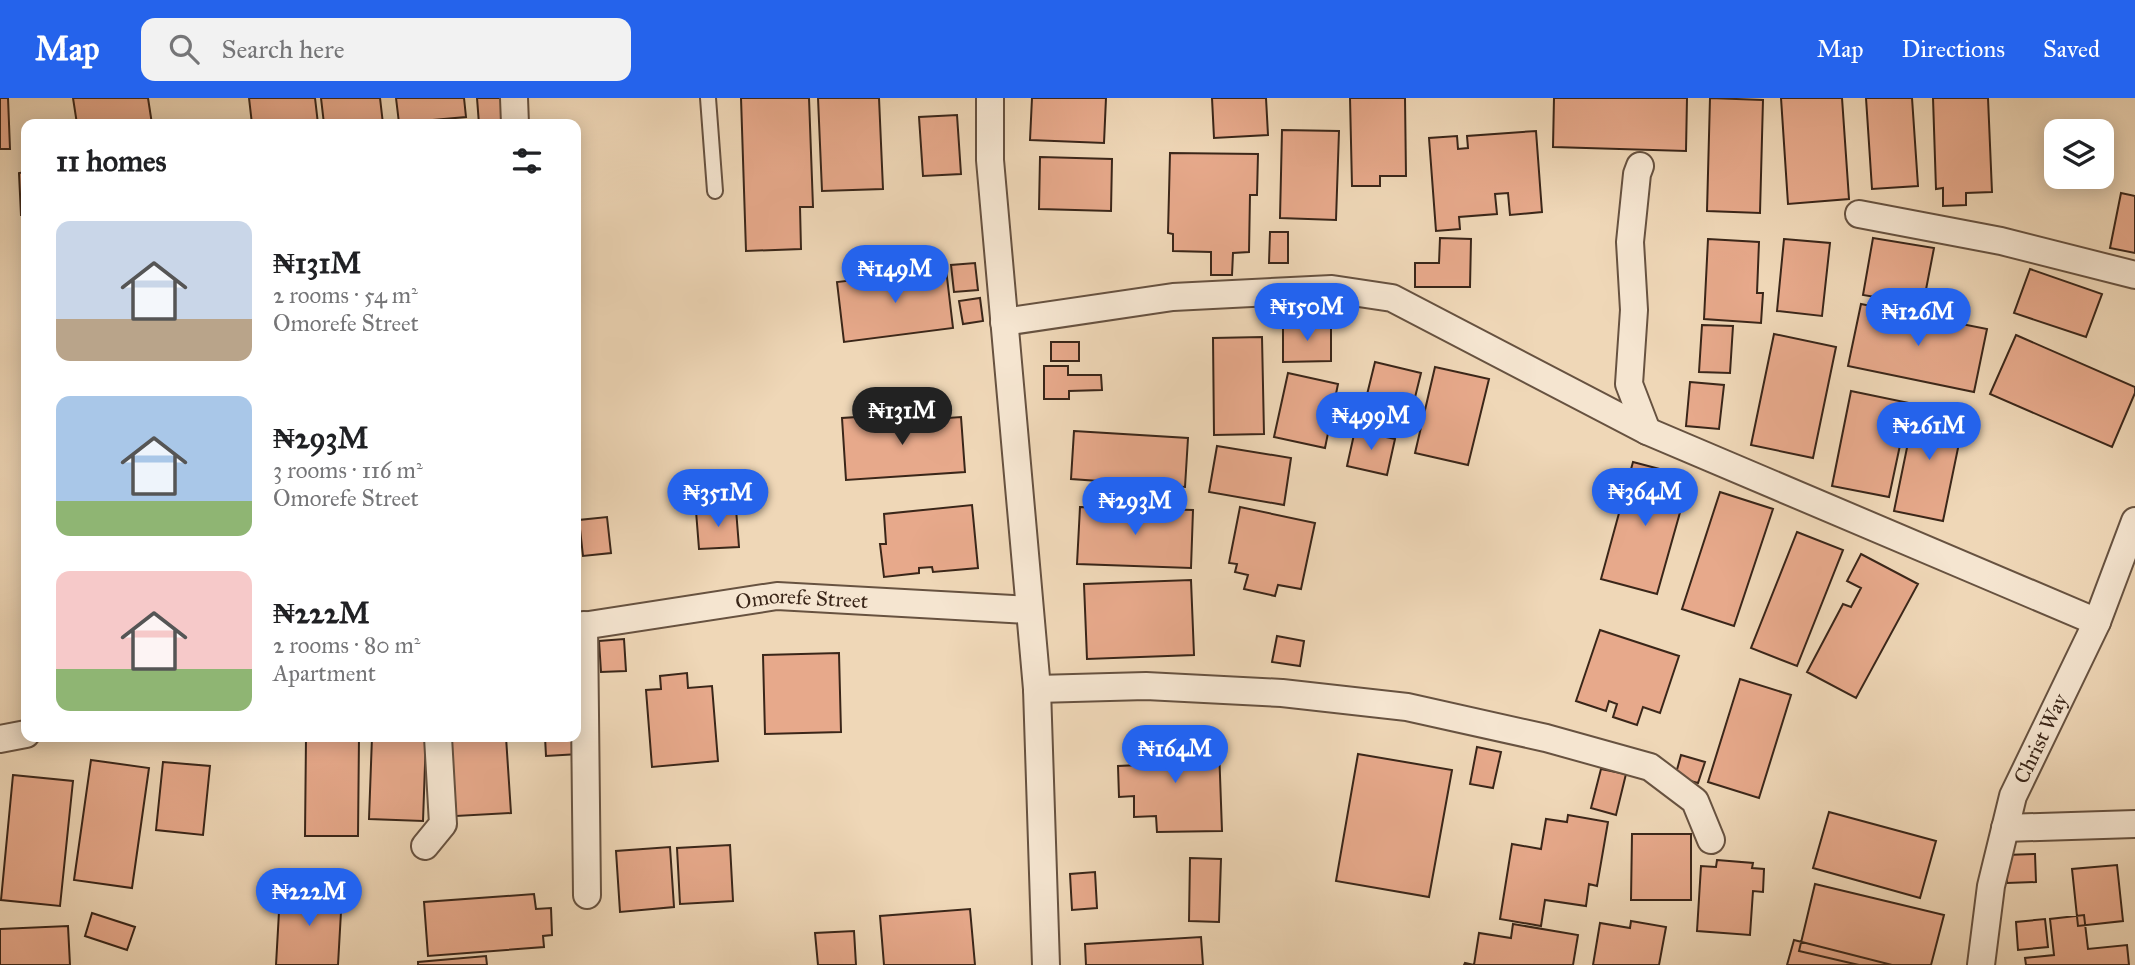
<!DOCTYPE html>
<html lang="en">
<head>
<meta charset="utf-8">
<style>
	body { margin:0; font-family:"IM FELL Great Primer",serif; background:#f2f2f2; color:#202124; height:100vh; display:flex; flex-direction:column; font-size:26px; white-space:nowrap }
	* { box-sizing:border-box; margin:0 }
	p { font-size:23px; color:#757577 }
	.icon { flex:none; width:38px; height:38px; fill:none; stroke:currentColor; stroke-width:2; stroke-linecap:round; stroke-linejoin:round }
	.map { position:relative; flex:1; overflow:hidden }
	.sheet { position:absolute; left:21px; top:21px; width:560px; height:623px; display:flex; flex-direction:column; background:#fff; border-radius:14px; box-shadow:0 4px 18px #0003 }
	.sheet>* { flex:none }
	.tools { position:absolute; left:2044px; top:21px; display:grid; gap:14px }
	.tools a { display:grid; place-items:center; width:70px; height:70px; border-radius:14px; background:#fff; box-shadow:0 4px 18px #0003; font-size:35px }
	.price { position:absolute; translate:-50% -60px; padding:0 16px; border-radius:24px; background:#2563eb; color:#fff; font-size:23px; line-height:46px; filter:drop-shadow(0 2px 4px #0008) }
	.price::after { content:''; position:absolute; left:50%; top:42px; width:21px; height:16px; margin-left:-10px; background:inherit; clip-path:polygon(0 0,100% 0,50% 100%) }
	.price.selected { background:#222; color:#fff }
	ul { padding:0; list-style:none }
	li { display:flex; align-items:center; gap:21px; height:175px; padding:0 35px }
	li span { display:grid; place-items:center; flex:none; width:196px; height:140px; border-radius:14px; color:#555 }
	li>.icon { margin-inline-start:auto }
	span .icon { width:84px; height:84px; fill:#fffc; stroke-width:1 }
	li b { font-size:30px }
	h2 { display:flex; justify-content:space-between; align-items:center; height:84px; padding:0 35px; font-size:30px }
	header { display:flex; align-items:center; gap:42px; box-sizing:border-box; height:98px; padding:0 35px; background:#2563eb; color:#fff }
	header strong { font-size:33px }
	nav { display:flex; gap:38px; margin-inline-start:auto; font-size:24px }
	.search { width:490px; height:63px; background:#f2f2f2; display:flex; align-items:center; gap:18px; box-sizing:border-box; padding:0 24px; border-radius:14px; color:#757577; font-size:26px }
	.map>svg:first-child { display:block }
</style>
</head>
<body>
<header>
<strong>Map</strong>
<div class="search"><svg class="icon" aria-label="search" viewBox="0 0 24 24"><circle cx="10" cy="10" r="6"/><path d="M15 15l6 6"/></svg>Search here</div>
<nav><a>Map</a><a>Directions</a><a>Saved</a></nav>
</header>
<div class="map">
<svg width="2135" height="867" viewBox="0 0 2135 867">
	<rect width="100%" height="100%" fill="#efd7b7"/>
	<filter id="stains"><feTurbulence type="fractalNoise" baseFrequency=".00286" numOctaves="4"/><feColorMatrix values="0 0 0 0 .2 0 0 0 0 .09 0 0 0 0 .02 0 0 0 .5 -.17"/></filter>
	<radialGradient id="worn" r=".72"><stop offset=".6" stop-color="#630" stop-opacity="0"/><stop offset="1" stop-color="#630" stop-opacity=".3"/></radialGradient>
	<!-- building -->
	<path fill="#e7a98b" stroke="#3a2619" stroke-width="2" d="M0 0H8L10 51H0Z
		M73 0H148L152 26H77Z
		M249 0H315L318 26H252Z
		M321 0H380L383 26H324Z
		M396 0H464L466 19 399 25Z
		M477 0H502L503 26H479Z
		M741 0H809L813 109H800L801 151 746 153Z
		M818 0H879L883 91 822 93Z
		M1032 0H1106L1104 45 1030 42Z
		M1212 0H1266L1268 37 1214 40Z
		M1350 0H1405L1406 78H1380V88H1352Z
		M1554 0H1687L1686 53 1553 49Z
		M1710 0 1763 2 1760 115 1707 113Z
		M1781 0H1842L1849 101 1788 106Z
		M1866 0H1912L1918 88 1872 91Z
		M1933 0H1988L1992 94 1966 95V107L1943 108V90L1936 91Z
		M957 17 961 76 923 78 919 19Z
		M1282 32 1339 33 1336 122 1280 120Z
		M1536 33 1542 114 1510 117 1508 95 1495 96 1497 116 1459 119 1460 131 1436 133 1429 40 1457 38 1458 51 1468 50 1467 38Z
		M1170 55 1258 56 1257 97H1250L1249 154 1233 155 1232 177H1211V154L1173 153V136L1168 135Z
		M1040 59 1112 61 1111 113 1039 111Z
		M26 74V117H21L19 75Z
		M2121 95 2135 98V155L2110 150Z
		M1270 134H1288V165H1269Z
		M1440 140 1471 141 1470 189H1415V165H1439Z
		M1873 140 1934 150 1923 207 1863 197Z
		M1708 141 1759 144 1757 195H1763L1761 225 1704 221Z
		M1784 141 1830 145 1822 218 1777 213Z
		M975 165 978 192 954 194 951 167Z
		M946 171 953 230 844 244 837 184Z
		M2030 171 2102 196 2086 239 2014 215Z
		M980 200 983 223 963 226 959 203Z
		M1861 206 1987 231 1974 294 1848 268Z
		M1331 226V263L1283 264V227Z
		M1702 227 1733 228 1730 275 1699 274Z
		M1774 236 1836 249 1813 360 1751 347Z
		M2016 237 2135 289V295L2112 349 1990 296Z
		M1262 239 1264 336 1214 337 1213 240Z
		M1051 244H1079V263H1051Z
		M1375 264 1421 275 1406 336 1360 325Z
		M1044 268H1068V277H1101L1102 292 1069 293V301H1044Z
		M1435 269 1489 281 1468 367 1415 355Z
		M1288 275 1338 286 1325 350 1274 339Z
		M1690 284 1724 287 1719 331 1686 328Z
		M1851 293 1909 305 1889 399 1832 388Z
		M1916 306 1965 316 1943 423 1894 413Z
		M904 316 905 323 961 319 965 374 846 382 842 320Z
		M1355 332 1395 341 1387 377 1347 368Z
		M1074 333 1188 340 1185 389 1071 381Z
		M1217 348 1291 360 1284 407 1209 394Z
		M1633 364 1690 379 1657 496 1601 481Z
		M1720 394 1773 411 1734 528 1682 511Z
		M972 407 978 470 933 474 932 469 919 470V475L884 479 880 446H886L884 416Z
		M1080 409 1193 412 1191 470 1077 466Z
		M1240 409 1315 425 1301 491 1278 487 1275 498 1244 491 1248 477 1235 474 1237 466 1229 465Z
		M736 411 739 449 699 451 696 413Z
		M607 419 611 455 583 458 579 422Z
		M1797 434 1843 452 1797 568 1751 550Z
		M1861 456 1918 486 1856 600 1807 574 1843 506 1851 509 1861 490 1847 483Z
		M1191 482 1194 557 1087 561 1084 486Z
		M1600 532 1679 558 1660 615 1643 609 1637 627 1613 619 1617 606 1609 603 1606 613 1576 603Z
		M1277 538 1304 543 1300 568 1272 564Z
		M624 541 626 573 601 574 599 543Z
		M839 555 841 634 765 636 763 557Z
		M687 575 688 590 712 588 718 663 652 669 646 592 661 591 660 578Z
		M1740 581 1791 597 1759 700 1708 684Z
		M306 639H359L358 738H305Z
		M372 639H426L423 723 369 721Z
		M451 639H506L511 715 456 718Z
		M545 639H576L579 656 546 658Z
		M1202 639V650H1219L1222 733 1157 734 1156 718 1134 719V698L1119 699 1118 668 1139 667 1138 641Z
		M1477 649 1501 654 1493 690 1470 686Z
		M1358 656 1452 672 1429 799 1336 783Z
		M1681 657 1705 664 1698 685 1675 679Z
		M91 662 149 670 132 790 74 782Z
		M163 664 210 668 203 737 156 732Z
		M1601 671 1626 676 1616 717 1591 710Z
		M13 677 73 683 60 808 1 802Z
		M1829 714 1936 743 1920 800 1813 770Z
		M1568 717 1608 724 1597 788 1589 786 1586 808 1545 802 1541 828 1500 821 1512 746 1541 751 1546 721 1567 724Z
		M1632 736H1691V802H1631Z
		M730 747 733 803 680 806 677 750Z
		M670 749 674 809 620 814 616 753Z
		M2035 756 2036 784 2007 785 2006 757Z
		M1190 760 1221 761 1219 824 1189 823Z
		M1717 762 1753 765 1752 770 1764 771 1763 794 1753 793 1750 837 1697 833 1701 768 1716 769Z
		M2117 767 2123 823 2078 828 2072 771Z
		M1095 774 1097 810 1072 812 1070 776Z
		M1815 786 1944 817 1931 867H1859L1799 853Z
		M298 787 321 789 320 795 342 796 338 867H276L280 796 297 797Z
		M534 796 536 811 551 810 552 837 543 838 544 849 428 858 424 804Z
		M970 811 975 867H884L880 818Z
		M92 815 135 829 127 852 85 838Z
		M2084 817 2088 851 2127 847 2129 867H2026L2025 860 2054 857 2050 821Z
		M2045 821 2048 849 2018 852 2016 824Z
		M1631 823 1666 829 1659 867H1593L1600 825 1630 830Z
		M1513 826 1578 837 1573 867H1464L1465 865 1474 867 1479 835 1511 840Z
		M68 828 70 867H0V831Z
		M854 833 856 867H818L815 835Z
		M1201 839 1203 867H1086L1085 846Z
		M1794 842 1892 867H1787Z
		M486 858 487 867H418V864Z"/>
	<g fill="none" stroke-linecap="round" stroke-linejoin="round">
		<defs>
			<path id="lane" d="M708 0 715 93"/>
			<g id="street">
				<path d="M514 0 515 26"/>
				<path d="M990 0V62L1037 591 1046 867"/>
				<path d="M1640 68 1637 76 1630 144 1634 212 1629 286 1647 333"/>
				<path d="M1859 116 2001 143 2135 177"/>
				<path d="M1004 224 1173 199 1332 191 1392 200 1647 333 2097 524"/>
				<path d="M584 527 587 797"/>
				<path id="s1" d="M576 529 777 498 1029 512"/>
				<path d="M1037 591 1146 588 1282 595 1407 609 1546 640 1650 669 1695 703 1711 742"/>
				<path d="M0 641 26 636"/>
				<path d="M2005 730 2135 726"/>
				<path d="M425 748 443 726 438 639"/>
				<path id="s2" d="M1981 867 1991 788 2013 698 2097 524 2135 423"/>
			</g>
		</defs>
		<!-- lane casing -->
		<use href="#lane" stroke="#675240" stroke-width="18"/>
		<!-- street casing -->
		<use href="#street" stroke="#675240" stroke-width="30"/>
		<!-- lane -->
		<use href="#lane" stroke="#f5e5d0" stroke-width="14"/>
		<!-- street -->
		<use href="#street" stroke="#f5e5d0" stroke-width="26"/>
	</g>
	<g text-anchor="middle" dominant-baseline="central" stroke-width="5" stroke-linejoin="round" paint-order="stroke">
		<!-- street labels -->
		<g font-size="21" fill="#3a2619" stroke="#f5e5d0">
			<text stroke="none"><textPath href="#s1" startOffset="228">Omorefe Street</textPath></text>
			<text stroke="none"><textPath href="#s2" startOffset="236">Christ Way</textPath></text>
		</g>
	</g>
	<rect width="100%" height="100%" filter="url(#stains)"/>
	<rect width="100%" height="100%" fill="url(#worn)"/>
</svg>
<div class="tools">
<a><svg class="icon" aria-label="layers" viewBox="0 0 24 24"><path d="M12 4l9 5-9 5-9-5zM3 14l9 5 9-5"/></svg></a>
</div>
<b class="price" style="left:895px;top:207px">₦149M</b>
<b class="price" style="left:1307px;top:245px">₦150M</b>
<b class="price" style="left:1918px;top:250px">₦126M</b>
<b class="price selected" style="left:902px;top:349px">₦131M</b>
<b class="price" style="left:1371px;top:354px">₦499M</b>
<b class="price" style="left:1929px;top:364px">₦261M</b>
<b class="price" style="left:1645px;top:430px">₦364M</b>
<b class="price" style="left:718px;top:431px">₦351M</b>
<b class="price" style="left:1135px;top:439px">₦293M</b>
<b class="price" style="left:1175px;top:687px">₦164M</b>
<b class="price" style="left:309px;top:830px">₦222M</b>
<section class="sheet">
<h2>11 homes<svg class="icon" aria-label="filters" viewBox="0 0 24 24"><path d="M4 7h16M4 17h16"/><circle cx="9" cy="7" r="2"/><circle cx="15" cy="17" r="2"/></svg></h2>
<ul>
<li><span style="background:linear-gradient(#c9d6e8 70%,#b9a48a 0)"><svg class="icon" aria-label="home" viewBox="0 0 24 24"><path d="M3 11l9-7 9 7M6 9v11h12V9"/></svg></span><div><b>₦131M</b><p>2 rooms · 54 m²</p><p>Omorefe Street</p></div></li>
<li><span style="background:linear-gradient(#a9c7e8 75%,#8fb573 0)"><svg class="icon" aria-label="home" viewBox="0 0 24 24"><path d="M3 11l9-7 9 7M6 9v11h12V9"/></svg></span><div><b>₦293M</b><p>3 rooms · 116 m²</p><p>Omorefe Street</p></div></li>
<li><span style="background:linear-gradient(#f6c9c9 70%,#8fb573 0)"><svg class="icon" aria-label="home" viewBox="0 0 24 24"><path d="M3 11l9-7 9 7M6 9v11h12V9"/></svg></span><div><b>₦222M</b><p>2 rooms · 80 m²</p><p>Apartment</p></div></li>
</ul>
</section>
</div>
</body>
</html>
